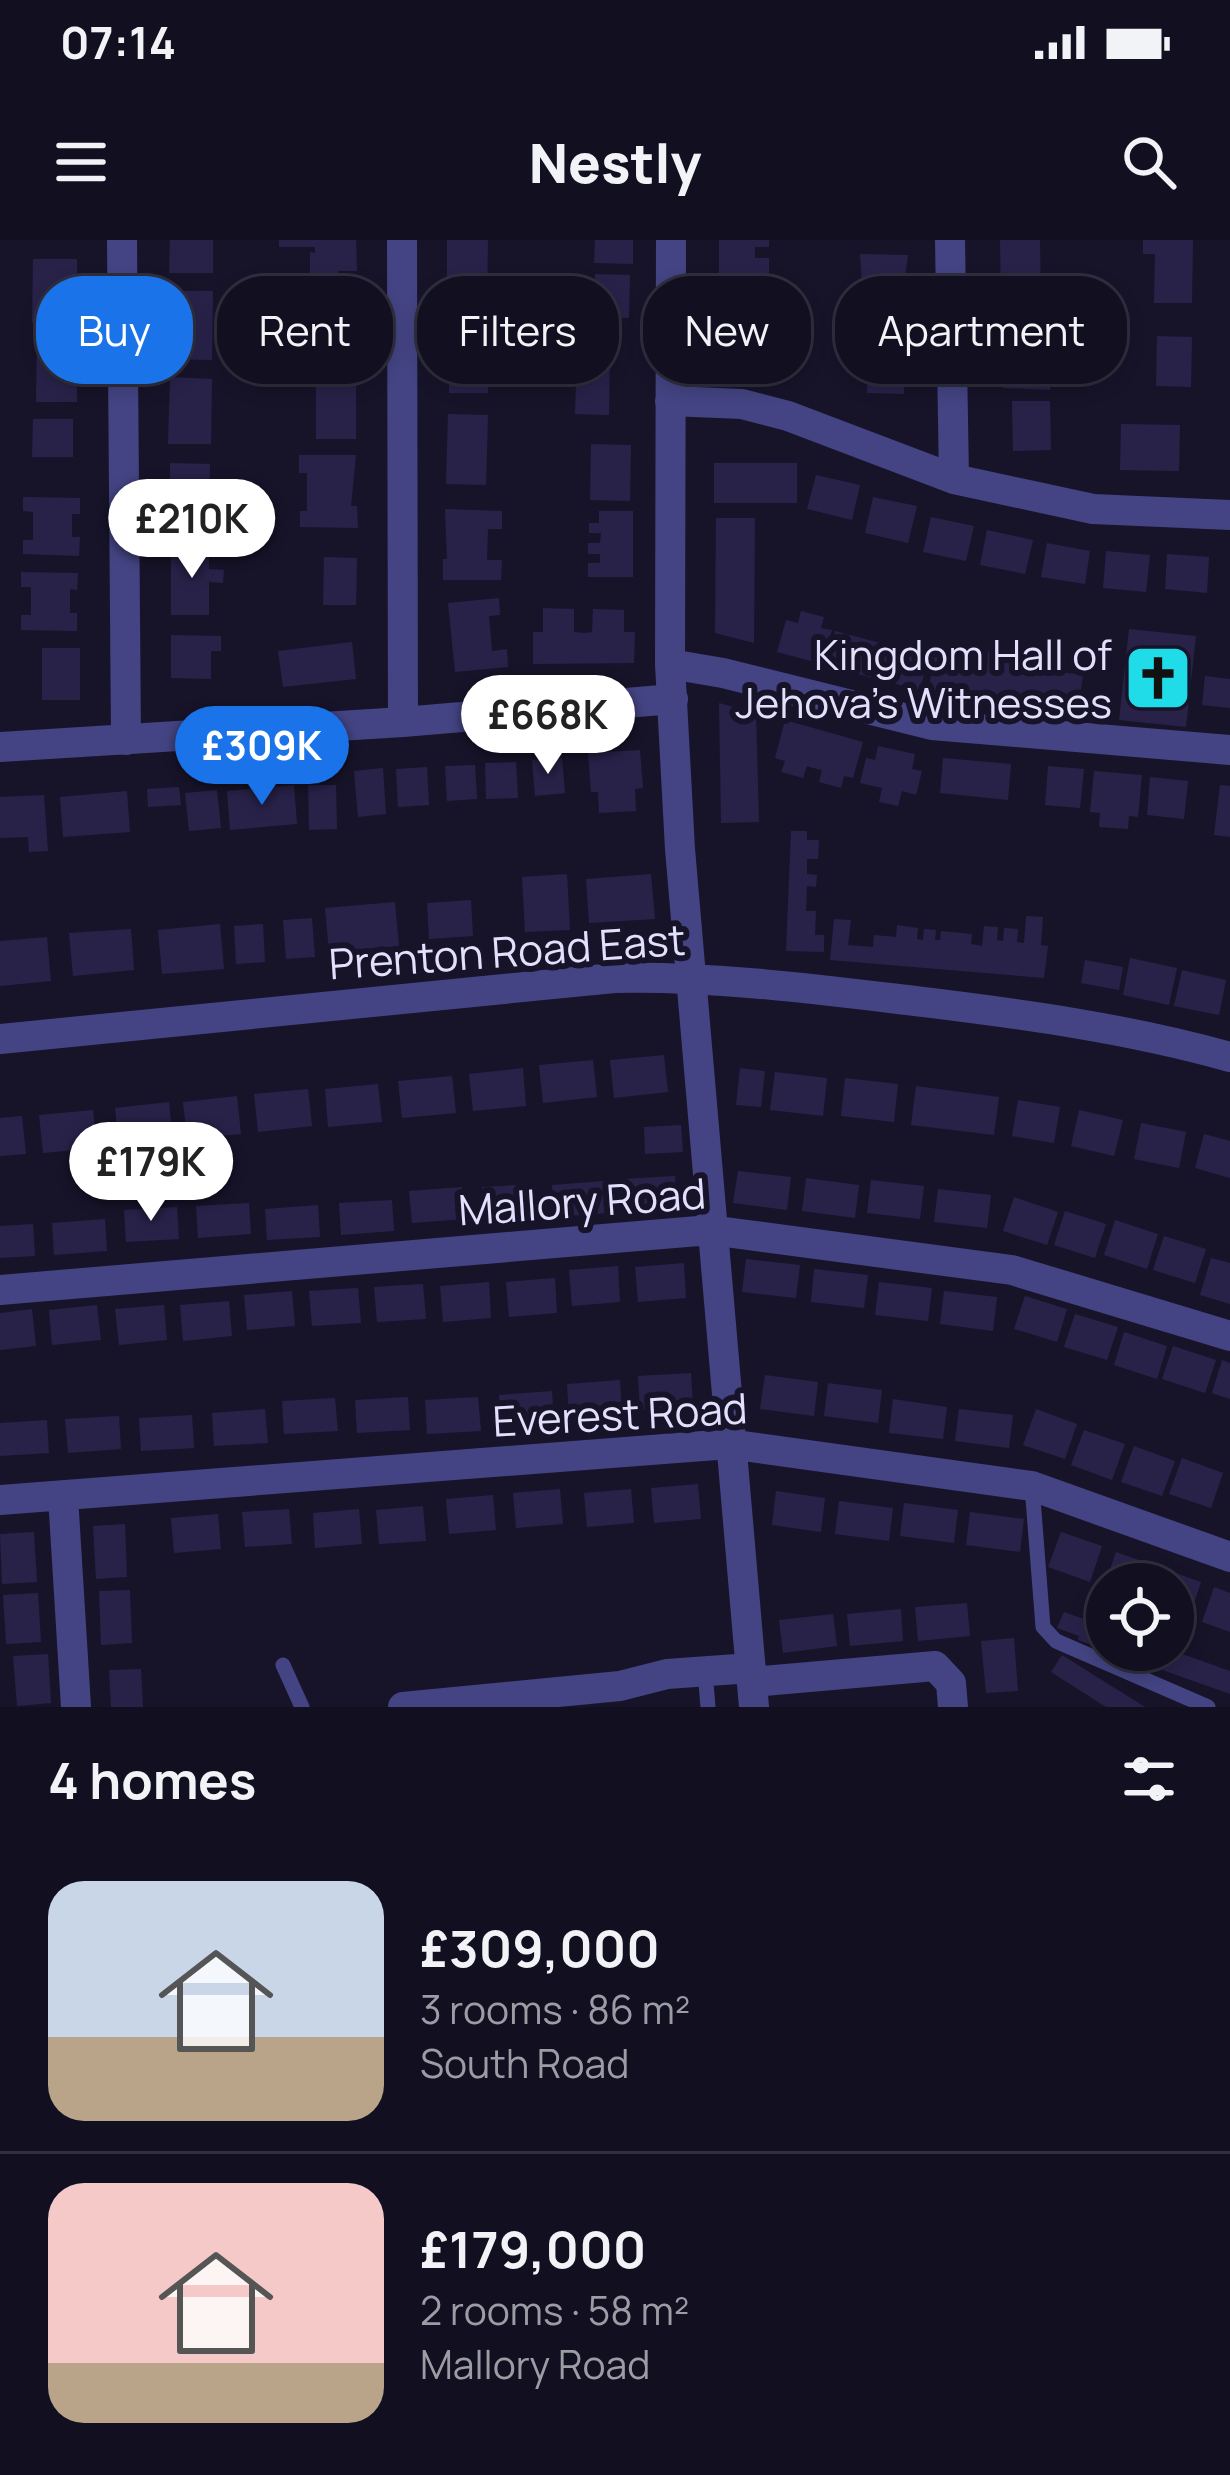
<!DOCTYPE html>
<html lang="en">
<head>
<meta charset="utf-8">
<style>
	body { margin:0; font-family:Manrope,sans-serif; background:#1e1d2d; color:#f1f3f6; height:100vh; display:flex; flex-direction:column; font-size:45px; white-space:nowrap }
	* { box-sizing:border-box; margin:0 }
	p { font-size:39px; color:#9c9ca5 }
	.icon { flex:none; width:66px; height:66px; fill:none; stroke:currentColor; stroke-width:2; stroke-linecap:round; stroke-linejoin:round }
	.map { position:relative; height:1467px; overflow:hidden }
	.panel { display:flex; flex-direction:column; background:#110f20; flex:1 }
	.panel>* { flex:none }
	.hud { position:absolute; left:36px; top:36px; width:1158px; height:108px; display:flex; gap:24px }
	.fabs { position:absolute; left:1086px; top:1323px; display:grid; gap:24px }
	.fabs a { display:grid; place-items:center; width:108px; height:108px; border-radius:50%; background:#110f20; box-shadow:0 6px 18px #0003,0 0 0 3px #302f3e; font-size:60px }
	.price { position:absolute; translate:-50% -102px; padding:0 27px; border-radius:42px; background:#fff; color:#222; font-size:39px; line-height:78px; filter:drop-shadow(0 3px 6px #0008) }
	.price::after { content:''; position:absolute; left:50%; top:72px; width:36px; height:27px; margin-left:-18px; background:inherit; clip-path:polygon(0 0,100% 0,50% 100%) }
	.price.active { background:#1a73e8; color:#fff }
	ul { padding:0; list-style:none }
	li { display:flex; align-items:center; gap:36px; height:300px; padding:0 48px }
	li+li { border-top:3px solid #302f3e }
	li span { display:grid; place-items:center; flex:none; width:336px; height:240px; border-radius:36px; color:#555 }
	li>.icon { margin-inline-start:auto }
	span .icon { width:144px; height:144px; fill:#fffc; stroke-width:1 }
	li b { font-size:51px }
	h2 { display:flex; justify-content:space-between; align-items:center; height:144px; padding:0 48px; font-size:51px }
	.chip { padding:0 42px; border-radius:48px; background:#110f20; box-shadow:0 6px 18px #0003,0 0 0 3px #302f3e; font-size:42px; line-height:108px }
	.chip.active { background:#1a73e8; color:#fff }
	.status { display:flex; justify-content:space-between; align-items:center; height:84px; padding:0 60px; background:#110f20; direction:ltr }
	.status svg { height:33px; fill:currentColor }
	header { display:flex; justify-content:space-between; align-items:center; height:156px; padding:0 48px; background:#110f20; font-size:54px; font-weight:800 }
	.map>svg:first-child { display:block }
</style>
</head>
<body>
<div class="status"><b>07:14</b><svg viewBox="0 0 49 12"><path d="M0 12V9h3v3zM5 12V6h3v6zM10 12V3h3v9zM15 12V0h3v12zM26 1h20v11H26zM47 4h2v5h-2z"/></svg></div>
<header><svg class="icon" aria-label="menu" viewBox="0 0 24 24"><path d="M4 6h16M4 12h16M4 18h16"/></svg>Nestly<svg class="icon" aria-label="search" viewBox="0 0 24 24"><circle cx="10" cy="10" r="6"/><path d="M15 15l6 6"/></svg></header>
<div class="map">
<svg width="1230" height="1467" viewBox="0 0 1230 1467">
	<rect width="100%" height="100%" fill="#17142a"/>
	<!-- building -->
	<path fill="#282249" d="M170 0H213V33H169Z
		M279 0H356L357 31H338V36L310 37V12L315 13V7H279Z
		M447 0H488L487 59 447 58Z
		M595 0H633V24L594 23Z
		M719 0H769V7H755V18H769V46L719 45Z
		M1000 0H1040L1041 63H1001Z
		M1143 0H1193L1192 63H1154L1155 14H1143Z
		M860 14 908 15 903 52 908 82 859 86V74L864 73Z
		M33 19H77V84L32 83Z
		M595 34 630 35 629 78 594 77Z
		M169 51H213L212 120 169 119Z
		M323 66 357 67V116H322Z
		M720 79H797V118H720Z
		M450 87H488V153H449Z
		M1157 96 1192 97 1191 147 1156 146Z
		M37 97H77V162H36Z
		M868 103 904 104V154L867 153Z
		M1005 103 1052 104 1050 150 1003 148Z
		M577 109 610 110 609 175 575 174Z
		M316 131 356 132V199H316Z
		M170 137 212 139 211 204H168Z
		M1012 161H1050L1051 210 1013 211Z
		M448 174 488 175 486 245 446 244Z
		M33 179H73V217H32Z
		M1121 184 1180 185 1179 231 1120 230Z
		M591 204 631 205 630 261 590 260Z
		M299 215H356L351 266H357L358 288 300 287V271H307V233H299Z
		M170 223 210 224 209 293 169 292Z
		M714 223H797V263H714Z
		M816 235 860 245 852 280 807 269Z
		M23 257 80 258V274H72V297H80L79 316 23 314V300H33V272L23 271Z
		M873 257 917 266 908 303 865 293Z
		M445 269 502 271V289H488L487 320H502L501 340H443V319H447Z
		M599 271H633V337H588V323H600V314H588V303H600L601 293H589V283H599Z
		M931 277 974 286 966 321 923 312Z
		M716 278H755L754 403 715 393Z
		M987 290 1033 300 1025 334 980 325Z
		M1047 303 1090 311 1085 344 1041 337Z
		M209 307V329L224 330 223 343 209 342V375H171V308Z
		M1106 311 1150 315 1146 352 1103 348Z
		M1167 314 1209 317 1207 353 1165 349Z
		M324 317 357 318 356 365H323Z
		M21 332 78 333 77 350 70 349V373H77V391L21 390V375H31V347H21Z
		M499 358 500 375 489 376 492 411 507 409 508 427 455 432 448 363Z
		M543 368 574 369V392L584 393 592 392 593 369 624 370V392H635L634 423 533 424V392H543Z
		M801 371 824 377 821 388 832 390 822 424 777 412 786 380 798 383Z
		M1129 389 1196 396 1186 487 1119 480Z
		M835 391 929 416 920 450 826 426Z
		M171 395 221 396V411H211V439L171 438Z
		M352 402 356 439 283 447 278 411Z
		M947 406 971 409 969 422 987 425 988 411 1013 414 1012 426 1028 428 1029 416 1055 419 1053 431 1083 435 1078 470 929 451 933 417 945 419Z
		M42 408H80V460H42Z
		M1205 436 1230 439V468L1202 465Z
		M719 463 756 473 759 582 721 583Z
		M785 480 863 502 853 538 844 536 841 548 819 542 822 530 813 528 807 526 803 538 781 532 785 521 775 518Z
		M878 506 915 514 912 529 922 531 916 555 902 551 898 566 879 562 882 548 860 543 866 518 875 520Z
		M640 510 643 548 635 549 636 571 599 573 598 552H591L588 513Z
		M562 518 565 553 535 556 532 520Z
		M943 518 1011 524 1008 560 940 553Z
		M516 522 518 558 486 559 485 523Z
		M475 525 477 559 447 561 445 526Z
		M1048 526 1084 529 1080 568 1045 565Z
		M427 527 429 565 398 567 396 529Z
		M383 528 386 574 358 577 354 531Z
		M1094 531 1142 535 1138 577 1129 576 1128 589 1099 587 1100 573 1090 572Z
		M1150 537 1188 541 1184 579 1147 575Z
		M294 545 297 584 230 590 227 551Z
		M308 545H336L337 589 309 590Z
		M1220 545 1230 546V597L1214 595Z
		M179 547 181 565 148 567 147 549Z
		M217 550 221 588 189 591 185 553Z
		M127 551 130 592 63 597 60 557Z
		M44 555 48 611 29 612 28 597 0 598V557Z
		M791 591H807V600H819L818 619H807V634L817 635 816 647 807 646 806 671H816L815 695H824V712L786 711Z
		M567 634 570 690 525 692 522 637Z
		M651 634 655 679 589 683 586 639Z
		M471 660 473 696 429 699 427 663Z
		M395 662 399 706 329 712 325 668Z
		M1026 676 1043 677 1041 705 1048 706 1044 738 830 720 834 679 851 680 848 705 873 707 874 695 896 697 897 685 918 688 917 699 923 700 924 689 936 690 935 700H940L941 691 972 694 971 704 982 706 984 686 998 687 997 700 1003 701 1004 688 1018 689 1017 702 1024 703Z
		M312 678 315 717 286 719 283 680Z
		M220 684 224 729 162 734 158 690Z
		M263 684 265 722 236 724 234 686Z
		M131 689 134 730 73 736 69 693Z
		M47 697 51 741 0 746V701Z
		M1130 718 1177 728 1169 765 1123 755Z
		M1085 720 1123 727 1119 750 1081 743Z
		M1182 730 1226 740 1219 775 1174 766Z
		M664 815 668 852 614 858 610 820Z
		M593 820 597 857 543 863 539 825Z
		M523 828 526 866 473 871 469 834Z
		M740 828 765 831 761 867 736 865Z
		M775 832 827 838 823 876 770 870Z
		M452 836 456 873 402 878 398 841Z
		M845 838 898 844 894 882 841 876Z
		M378 844 382 882 328 887 325 849Z
		M916 846 999 857 994 895 911 885Z
		M308 849 312 886 258 892 254 854Z
		M237 856 241 894 187 899 183 862Z
		M1018 860 1060 867 1054 903 1012 896Z
		M169 862 173 900 119 905 115 868Z
		M93 870 97 908 43 913 39 875Z
		M1079 870 1123 880 1114 916 1071 906Z
		M22 876 26 914 0 916V878Z
		M1141 883 1186 892 1179 928 1134 919Z
		M681 885 683 912 645 914 644 887Z
		M1204 894 1230 901V938L1195 928Z
		M738 931 791 937 787 970 733 963Z
		M675 936 677 968 625 972 622 939Z
		M806 938 859 945 855 978 802 971Z
		M871 940 924 946 920 979 867 973Z
		M605 941 607 973 554 977 552 945Z
		M534 944 537 975 484 979 482 947Z
		M462 947 464 979 412 983 409 951Z
		M938 949 991 955 987 988 934 982Z
		M1014 957 1058 972 1047 1005 1003 991Z
		M392 960 394 991 341 995 339 963Z
		M249 963 251 994 198 998 196 966Z
		M318 965 320 997 267 1000 265 969Z
		M177 967 179 999 126 1002 124 970Z
		M1065 971 1106 984 1095 1018 1054 1005Z
		M105 979 107 1011 54 1015 52 983Z
		M1115 980 1158 994 1147 1029 1104 1015Z
		M33 984 35 1016 0 1018V986Z
		M1164 996 1206 1009 1195 1043 1153 1030Z
		M1211 1018 1230 1023V1064L1200 1055Z
		M746 1019 800 1025 796 1058 742 1052Z
		M684 1023 686 1058 638 1062 635 1027Z
		M618 1026 620 1062 572 1066 569 1030Z
		M814 1029 868 1035 864 1068 811 1062Z
		M555 1038 557 1073 509 1077 506 1042Z
		M489 1042 491 1078 443 1082 440 1046Z
		M879 1042 932 1048 928 1081 875 1075Z
		M423 1044 426 1079 377 1082 374 1047Z
		M358 1048 361 1083 312 1086 309 1051Z
		M292 1051 295 1086 247 1090 244 1055Z
		M944 1051 997 1057 993 1091 940 1084Z
		M1025 1056 1067 1069 1057 1102 1014 1089Z
		M229 1061 232 1096 183 1101 180 1065Z
		M97 1065 101 1100 52 1105 49 1070Z
		M164 1065 167 1100 119 1105 115 1069Z
		M32 1069 36 1106 0 1110V1073Z
		M1075 1074 1118 1087 1107 1120 1064 1107Z
		M1124 1092 1167 1106 1157 1139 1114 1125Z
		M1173 1106 1216 1120 1205 1153 1162 1139Z
		M1222 1120 1230 1123V1159L1212 1153Z
		M691 1133 693 1166 640 1170 638 1136Z
		M765 1135 818 1142 814 1176 760 1169Z
		M620 1140 622 1174 569 1177 567 1144Z
		M828 1143 882 1150 878 1183 824 1176Z
		M552 1151 554 1185 501 1188 499 1155Z
		M408 1157 410 1190 357 1193 355 1160Z
		M478 1157 481 1191 427 1194 425 1160Z
		M335 1158 338 1191 284 1194 282 1161Z
		M893 1159 947 1167 943 1199 889 1193Z
		M265 1169 268 1203 214 1206 212 1173Z
		M959 1169 1013 1175 1009 1208 955 1201Z
		M1036 1169 1077 1184 1065 1219 1023 1205Z
		M192 1175 194 1208 141 1211 139 1178Z
		M119 1176 121 1209 68 1213 65 1179Z
		M47 1180 49 1213 0 1216V1183Z
		M1084 1190 1125 1204 1112 1240 1071 1225Z
		M1134 1206 1175 1221 1162 1256 1121 1242Z
		M1182 1218 1223 1233 1211 1268 1169 1254Z
		M698 1244 701 1279 654 1283 651 1248Z
		M560 1249 563 1284 516 1288 513 1253Z
		M631 1249 634 1283 587 1287 584 1253Z
		M776 1251 825 1258 821 1292 772 1285Z
		M493 1255 496 1290 449 1294 446 1259Z
		M839 1261 893 1268 889 1301 835 1294Z
		M904 1263 958 1270 954 1303 900 1296Z
		M423 1266 426 1301 379 1304 376 1270Z
		M289 1269 292 1304 245 1307 242 1272Z
		M359 1269 362 1304 315 1308 313 1273Z
		M970 1272 1024 1279 1020 1312 966 1305Z
		M218 1274 221 1309 174 1313 171 1278Z
		M125 1284 127 1337 96 1339 93 1286Z
		M34 1292 37 1342 2 1344 0 1294Z
		M1061 1292 1102 1306 1090 1342 1048 1327Z
		M1116 1312 1201 1342 1190 1375 1173 1369V1344H1105Z
		M1214 1347 1230 1353V1392L1202 1382Z
		M130 1350 132 1403 101 1405 99 1351Z
		M38 1353 41 1402 6 1404 3 1355Z
		M967 1363 970 1396 918 1401 915 1367Z
		M901 1369 903 1401 850 1406 847 1374Z
		M1064 1372 1107 1387V1410H1171L1230 1431V1454L1078 1400 1079 1396 1057 1388Z
		M833 1374 837 1406 783 1413 779 1380Z
		M1014 1398 1018 1451 986 1453 981 1401Z
		M48 1414 51 1463 17 1466 13 1416Z
		M1062 1415 1145 1467H1106L1051 1432Z
		M141 1429 143 1467H111L109 1430Z"/>
	<g fill="none" stroke-linecap="round" stroke-linejoin="round">
		<!-- lane -->
		<path stroke="#444484" stroke-width="15" d="M1032 1246 1043 1387 1056 1401 1208 1467
			M283 1425 302 1467
			M705 1431 708 1467"/>
		<!-- street -->
		<path stroke="#444484" stroke-width="30" d="M122 0 126 500
			M402 0 403 482
			M671 0 670 424 680 609 754 1467
			M950 0 954 239
			M670 161 742 164 788 176 954 239 1093 269 1230 275
			M670 424 723 433 932 485 1230 510
			M0 507 403 482 673 459
			M0 799 614 738C715 736 815 749 915 761 1022 774 1126 788 1230 817
			M0 1050 710 990 1012 1030 1230 1096
			M63 1256 76 1467
			M0 1260 729 1204 1032 1246 1230 1317
			M752 1442 935 1426 951 1443 953 1467
			M403 1467 620 1446 667 1434 751 1428"/>
	</g>
	<!-- icons -->
	<defs>
		<symbol id="church-square" viewBox="-11 -11 22 22"><rect x="-9" y="-9" width="18" height="18" rx="4" fill="#1fdce8" stroke="#17142a"/><path d="M-1.2-6h2.4v3.5h3.3v2.4h-3.3V6h-2.4V-.1h-3.3v-2.4h3.3Z" fill="#111"/></symbol>
	</defs>
	<g fill-rule="evenodd">
		<use href="#church-square" x="1120" y="400" width="76" height="76"/>
	</g>
	<g text-anchor="middle" dominant-baseline="central" stroke-width="12" stroke-linejoin="round" paint-order="stroke">
		<!-- poi labels -->
		<g font-size="42" fill="#e2e0fc" stroke="#17142a" text-anchor="end">
			<text x="1112" y="414">Kingdom Hall of<tspan x="1112" dy="48">Jehova's Witnesses</tspan></text>
		</g>
		<!-- street labels -->
		<g font-size="42" fill="#e2e0fc" stroke="#17142a">
			<text transform="translate(507 711) rotate(-4)">Prenton Road East</text>
			<text transform="translate(582 961) rotate(-4)">Mallory Road</text>
			<text transform="translate(620 1174) rotate(-3)">Everest Road</text>
		</g>
	</g>
</svg>
<div class="fabs">
<a><svg class="icon" aria-label="locate" viewBox="0 0 24 24"><circle cx="12" cy="12" r="6"/><path d="M12 2v4M12 18v4M2 12h4M18 12h4"/></svg></a>
</div>
<b class="price" style="left:192px;top:341px">£210K</b>
<b class="price" style="left:548px;top:537px">£668K</b>
<b class="price active" style="left:262px;top:568px">£309K</b>
<b class="price" style="left:151px;top:984px">£179K</b>
<div class="hud">
<a class="chip active">Buy</a>
<a class="chip">Rent</a>
<a class="chip">Filters</a>
<a class="chip">New</a>
<a class="chip">Apartment</a>
</div>
</div>
<section class="panel">
<h2>4 homes<svg class="icon" aria-label="filters" viewBox="0 0 24 24"><path d="M4 7h16M4 17h16"/><circle cx="9" cy="7" r="2"/><circle cx="15" cy="17" r="2"/></svg></h2>
<ul>
<li><span style="background:linear-gradient(#c9d6e8 65%,#b9a48a 0)"><svg class="icon" aria-label="home" viewBox="0 0 24 24"><path d="M3 11l9-7 9 7M6 9v11h12V9"/></svg></span><div><b>£309,000</b><p>3 rooms · 86 m²</p><p>South Road</p></div></li>
<li><span style="background:linear-gradient(#f6c9c9 75%,#b9a48a 0)"><svg class="icon" aria-label="home" viewBox="0 0 24 24"><path d="M3 11l9-7 9 7M6 9v11h12V9"/></svg></span><div><b>£179,000</b><p>2 rooms · 58 m²</p><p>Mallory Road</p></div></li>
</ul>
</section>
</body>
</html>
